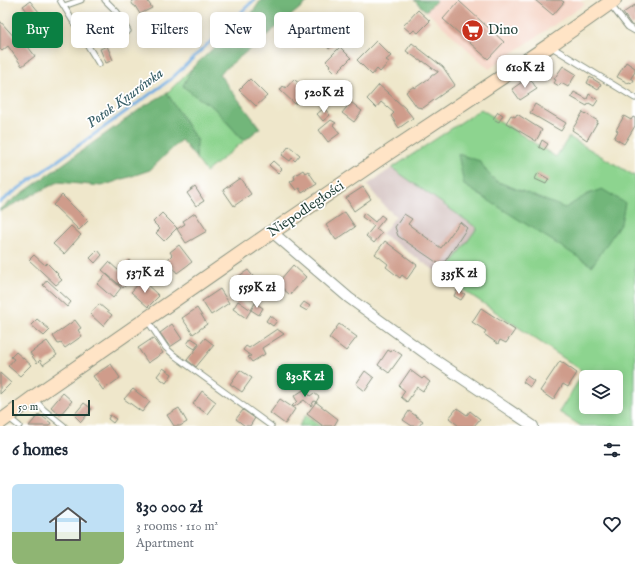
<!DOCTYPE html>
<html lang="en">
<head>
<meta charset="utf-8">
<style>
	body { margin:0; font-family:"IM FELL English",serif; background:#f6f6f7; color:#1f2937; height:100vh; display:flex; flex-direction:column; font-size:15px; white-space:nowrap }
	* { box-sizing:border-box; margin:0 }
	p { font-size:13px; color:#747a83 }
	.icon { flex:none; width:22px; height:22px; fill:none; stroke:currentColor; stroke-width:2; stroke-linecap:round; stroke-linejoin:round }
	.map { position:relative; height:426px; overflow:hidden }
	.panel { display:flex; flex-direction:column; background:#fff; flex:1 }
	.panel>* { flex:none }
	.top-card { position:absolute; left:12px; top:12px; width:400px; height:36px; display:flex; gap:8px }
	.fabs { position:absolute; left:579px; top:370px; display:grid; gap:8px }
	.fabs a { display:grid; place-items:center; width:44px; height:44px; border-radius:6px; background:#fff; box-shadow:0 2px 10px #0003; font-size:20px }
	.scale { position:absolute; left:12px; bottom:10px; width:78px; box-sizing:border-box; padding-left:4px; border:2px solid #1f3d34; border-top:0; font-size:11px; line-height:14px; white-space:nowrap; color:#1f3d34; -webkit-text-stroke:3px #fff; paint-order:stroke }
	.price { position:absolute; translate:-50% -34px; padding:0 9px; border-radius:8px; background:#fff; color:#222; font-size:13px; line-height:26px; filter:drop-shadow(0 1px 2px #0008) }
	.price::after { content:''; position:absolute; left:50%; top:24px; width:12px; height:9px; margin-left:-6px; background:inherit; clip-path:polygon(0 0,100% 0,50% 100%) }
	.price.active { background:#0b8043; color:#fff }
	ul { padding:0; list-style:none }
	li { display:flex; align-items:center; gap:12px; height:100px; padding:0 12px }
	li span { display:grid; place-items:center; flex:none; width:112px; height:80px; border-radius:6px; color:#555 }
	li>.icon { margin-inline-start:auto }
	span .icon { width:48px; height:48px; fill:#fffc; stroke-width:1 }
	li b { font-size:17px }
	h2 { display:flex; justify-content:space-between; align-items:center; height:48px; padding:0 12px; font-size:17px }
	.chip { padding:0 14px; border-radius:6px; background:#fff; box-shadow:0 2px 10px #0003; font-size:14px; line-height:36px }
	.chip.active { background:#0b8043; color:#fff }
	.map>svg:first-child { display:block }
</style>
</head>
<body>
<div class="map">
<svg width="635" height="426" viewBox="0 0 635 426">
	<rect width="100%" height="100%" fill="#fff"/>
	<filter id="ink" filterUnits="userSpaceOnUse"><feTurbulence type="fractalNoise" baseFrequency=".025" numOctaves="2"/><feDisplacementMap in="SourceGraphic" scale="8" xChannelSelector="R" yChannelSelector="G"/><feConvolveMatrix kernelMatrix="1 2 1 2 8 2 1 2 1" color-interpolation-filters="sRGB"/></filter>
	<filter id="wash" filterUnits="userSpaceOnUse"><feTurbulence type="fractalNoise" baseFrequency=".012" numOctaves="4" result="noise"/><feDisplacementMap in="SourceGraphic" scale="16" xChannelSelector="R" yChannelSelector="G"/><feGaussianBlur stdDeviation="0.9" result="paint"/><feColorMatrix in="noise" values="0 0 0 0 0 0 0 0 0 0 0 0 0 0 0 0 0 1.4 0 .05"/><feComposite in="paint" operator="in"/></filter>
	<g filter="url(#wash)">
		<rect width="100%" height="100%" fill="#efe7cb"/>
		<!-- built -->
		<path fill="#f5d2c2" d="M437 0H579L585 4 489 69 426 11Z"/>
		<!-- industrial -->
		<path fill="#d1bfbd" d="M392 168 477 228 443 276 382 234 396 216 385 207 367 185Z"/>
		<!-- green -->
		<path fill="#8dd48f" stroke="#568862" fill-rule="evenodd" d="M192 68 183 86 194 95 213 107 244 141 206 172 196 158 197 141 167 93Z
			M481 109 556 157 569 137 635 176V426H581L559 412 584 372 443 276 477 228 392 168ZM586 377H616V407H586Z
			M306 415 321 426H299Z"/>
		<!-- forest -->
		<path fill="#72b67a" stroke="#487a57" d="M261 0H310L219 74 260 128 244 141 213 107 194 95 183 86 192 68 252 13Z
			M414 0H437L426 11Z
			M167 93 197 141 196 158 181 140 150 170 102 186 58 182 0 211V209L146 105Z
			M458 154 480 161 487 172 496 181 565 208 588 194 602 189 625 203 621 223 592 266 464 185Z"/>
		<g fill="none" stroke-linecap="round" stroke-linejoin="round">
			<!-- stream -->
			<path stroke="#71ade2" stroke-width="3" d="M0 202 171 79 254 0"/>
		</g>
		<g id="blocks">
			<!-- building -->
			<path fill="#cf9c8b" d="M132 0H147L152 8 140 14 135 6 133 5 132 3 133 1Z
				M535 0H561L564 2 553 15Z
				M30 1 44 18 37 24 23 6Z
				M459 1 504 42 488 59 443 19Z
				M635 5V24L632 26 623 13Z
				M418 10 430 21 418 33 414 30 411 33 403 26Z
				M0 21 16 39 20 36 35 56 22 66 8 46 2 51 0 49Z
				M345 22 351 29 329 49 324 43Z
				M376 41 391 56 386 60 389 62 380 72 377 69 372 75 357 60Z
				M412 43 443 67 455 85 423 108 417 107 406 92 414 86 415 88 431 77V75H434L438 72V71H436L423 61 422 62 406 51Z
				M107 46 113 60 106 63 100 49Z
				M340 47 351 58 336 73 329 66 330 65 326 61Z
				M626 62 635 68V72L631 78 634 80 632 83 629 82 628 83 617 77Z
				M563 66 576 74 568 87 561 83 559 86 554 83 556 80 554 79Z
				M529 77 537 89 520 100 512 89Z
				M590 77 601 84 598 90 587 83Z
				M250 79 267 96 256 106 239 90Z
				M294 79 307 91 306 92 308 94 305 97 303 95 295 104 280 90 283 86 286 88Z
				M379 85 405 108 413 118 399 128 391 116 394 113 381 102 376 108 367 99Z
				M574 92 587 99 589 94 598 100 594 106 589 103 587 106 571 97Z
				M351 102 362 111 354 122 342 113Z
				M535 104 566 123 561 131 530 113Z
				M324 108 330 115 323 121 317 114Z
				M498 112 503 115 499 122 493 119Z
				M583 112 598 121 587 140 572 130Z
				M517 114 542 130 536 141 506 123 511 115 515 117Z
				M624 116 631 120 633 117 635 118V126L624 144 614 138 618 131 616 130Z
				M331 120 336 123 333 125 340 133 328 142 319 130Z
				M542 140 548 144 544 150 539 147Z
				M289 146 300 155 295 161 292 158 290 161 282 155Z
				M273 161 282 169 278 173 269 165Z
				M303 170 305 173 308 171 317 184 302 193 299 188 296 190 290 182 295 179 294 176Z
				M538 173 549 179 546 184 535 179Z
				M240 178 251 194 234 206 223 190Z
				M195 187 204 201 196 206 187 193Z
				M363 187 371 199 354 211 346 198Z
				M62 195 88 221 79 230 53 205Z
				M345 212 355 227 336 240 326 225Z
				M162 213 177 228 164 241 156 233 160 229 153 222Z
				M195 213 207 231 186 243 177 229 185 224 183 221Z
				M364 213 375 222 381 215 385 218 376 229 382 233 374 243 366 236 374 226 362 217Z
				M404 214 412 219 408 224 441 248 460 222 467 228 442 266 398 236 395 227Z
				M71 226 81 235 64 254 53 244Z
				M385 241 417 265 407 279 402 275 400 278 386 267 388 264 375 254Z
				M179 245 192 262 177 273 167 260 172 255 170 252Z
				M98 250 102 255 95 263 90 258Z
				M34 255 45 265 47 263 58 274 57 275 62 280 56 285 29 260Z
				M129 260 139 270 123 288 102 270 109 262 119 271Z
				M293 265 306 277 290 295 280 286 283 282 280 280Z
				M248 270 259 284 255 287 257 291 252 294 250 290 243 295 233 280Z
				M106 274 121 288 113 298 97 284Z
				M47 280 71 302 67 307 43 285Z
				M142 280 159 296 148 307 131 292Z
				M220 289 229 303 211 315 202 301Z
				M457 290 465 294 461 300 454 296Z
				M238 301 251 310 246 318 233 309Z
				M304 302 310 306 307 311 300 307Z
				M255 303 263 308 259 315 251 310Z
				M99 304 112 315 103 326 90 314Z
				M197 308 207 324 193 334 182 318Z
				M481 308 515 330 506 343 500 340 498 344 484 334 486 331 472 322Z
				M270 315 277 321 273 326 266 321Z
				M37 319 50 330 44 336 31 325Z
				M75 320 81 328 78 330 82 336 65 348 61 343 58 344 53 336Z
				M172 324 182 339 170 347 160 333Z
				M339 324 357 337 346 351 329 338Z
				M277 329 284 334 262 348 265 354 252 362 248 357 251 356 243 350 246 346 249 348Z
				M153 338 163 353 148 363 138 348Z
				M191 338 199 343 195 349 187 344Z
				M205 338 214 345 196 367 187 360Z
				M47 341 57 355 43 365 40 360 37 363 30 353Z
				M393 349 402 355 389 373 378 365 388 350 391 352Z
				M16 352 31 365 20 376 8 366 14 359 11 357Z
				M560 361 577 373 568 387 563 384 553 400 540 391Z
				M111 364 120 378 103 390 93 376Z
				M163 368 172 374 166 383 157 376Z
				M240 370 252 378 242 392 230 384Z
				M410 370 422 379 424 377 430 382 423 391 417 387 407 402 401 397 405 391 399 386Z
				M365 371 374 378 365 391 356 384Z
				M0 373 11 383 0 394Z
				M527 376 534 381 530 387 523 382Z
				M133 389 150 402 142 412 124 399Z
				M305 389 310 396 314 393 319 397 316 402 314 401 311 406 304 400 294 407 292 406 297 401 294 396Z
				M202 391 216 402 207 414 193 404Z
				M63 393 72 401 60 415 51 407Z
				M280 399 295 409 285 424 270 413Z
				M316 402 338 419 334 426H323L307 414Z
				M84 403 92 409 81 422 74 415Z
				M179 408 187 422 180 426H174L167 415Z
				M457 408 467 415 470 411 480 419 474 426H459L449 418Z
				M243 410 255 418 250 426H245L236 419Z
				M409 411 423 421 419 426H412L403 420Z
				M39 414 51 423 49 426H29Z
				M110 415 116 419 113 423 108 419Z"/>
		</g>
	</g>
	<g filter="url(#ink)">
		<use href="#blocks" fill-opacity="0" stroke="#879280" stroke-width="1"/>
		<g fill="none" stroke-linecap="round" stroke-linejoin="round">
			<defs>
				<path id="lane" d="M60 0 99 64
					M105 0 117 12 128 31
					M610 4 628 27 635 31
					M64 6 81 0
					M550 46 635 98
					M147 320 166 348 175 356 271 426
					M34 399 44 410 64 426
					M9 418 19 426"/>
				<path id="street" d="M272 232 349 298 429 356 533 426"/>
				<path id="secondary" d="M0 422 33 398 272 232 382 157 550 45 614 0"/>
			</defs>
			<!-- lane casing -->
			<use href="#lane" stroke="#879280" stroke-width="7"/>
			<!-- street casing -->
			<use href="#street" stroke="#879280" stroke-width="12"/>
			<!-- secondary casing -->
			<use href="#secondary" stroke="#879280" stroke-width="16"/>
			<!-- lane -->
			<use href="#lane" stroke="#fff" stroke-width="5"/>
			<!-- street -->
			<use href="#street" stroke="#fff" stroke-width="10"/>
			<!-- secondary -->
			<use href="#secondary" stroke="#ffe4c6" stroke-width="14"/>
		</g>
	</g>
	<!-- icons -->
	<defs>
		<symbol id="supermarket-disc" viewBox="-11 -11 22 22"><circle r="9.5" fill="#c8321e" stroke="#fff"/><path d="M-6-5.5h2.5l.6 2H6L4.5 2H-2.5L-4.4-4H-6ZM-1.5 3.2a1.3 1.3 0 1 0 .1 0ZM3 3.2a1.3 1.3 0 1 0 .1 0Z" fill="#fff"/></symbol>
	</defs>
	<g fill-rule="evenodd">
		<use href="#supermarket-disc" x="460" y="18" width="25" height="25"/>
	</g>
	<g text-anchor="middle" dominant-baseline="central" stroke-width="3.5" stroke-linejoin="round" paint-order="stroke">
		<!-- poi labels -->
		<g font-size="14" fill="#1f3d34" stroke="#fff" text-anchor="start">
			<text x="488" y="30">Dino</text>
		</g>
		<!-- street labels -->
		<g font-size="14" fill="#1f3d34" stroke="#fff">
			<text transform="translate(306 209) rotate(-34)">Niepodległości</text>
		</g>
		<!-- water labels -->
		<g font-size="15" font-style="italic" fill="#385f68" stroke="#fff">
			<text transform="translate(125 98) rotate(-36)">Potok Knurówka</text>
		</g>
	</g>
</svg>
<div class="fabs">
<a><svg class="icon" aria-label="layers" viewBox="0 0 24 24"><path d="M12 4l9 5-9 5-9-5zM3 14l9 5 9-5"/></svg></a>
</div>
<div class="scale">50 m</div>
<b class="price" style="left:525px;top:89px">610K zł</b>
<b class="price" style="left:324px;top:114px">520K zł</b>
<b class="price" style="left:145px;top:294px">537K zł</b>
<b class="price" style="left:459px;top:295px">335K zł</b>
<b class="price" style="left:257px;top:309px">559K zł</b>
<b class="price active" style="left:305px;top:398px">830K zł</b>
<div class="top-card">
<a class="chip active">Buy</a>
<a class="chip">Rent</a>
<a class="chip">Filters</a>
<a class="chip">New</a>
<a class="chip">Apartment</a>
</div>
</div>
<section class="panel">
<h2>6 homes<svg class="icon" aria-label="filters" viewBox="0 0 24 24"><path d="M4 7h16M4 17h16"/><circle cx="9" cy="7" r="2"/><circle cx="15" cy="17" r="2"/></svg></h2>
<ul>
<li><span style="background:linear-gradient(#bfe0f5 60%,#8fb573 0)"><svg class="icon" aria-label="home" viewBox="0 0 24 24"><path d="M3 11l9-7 9 7M6 9v11h12V9"/></svg></span><div><b>830 000 zł</b><p>3 rooms · 110 m²</p><p>Apartment</p></div><svg class="icon" aria-label="heart" viewBox="0 0 24 24"><path d="M12 20l-8-8c-3-5 5-10 8-4 3-6 11-1 8 4z"/></svg></li>
</ul>
</section>
</body>
</html>
